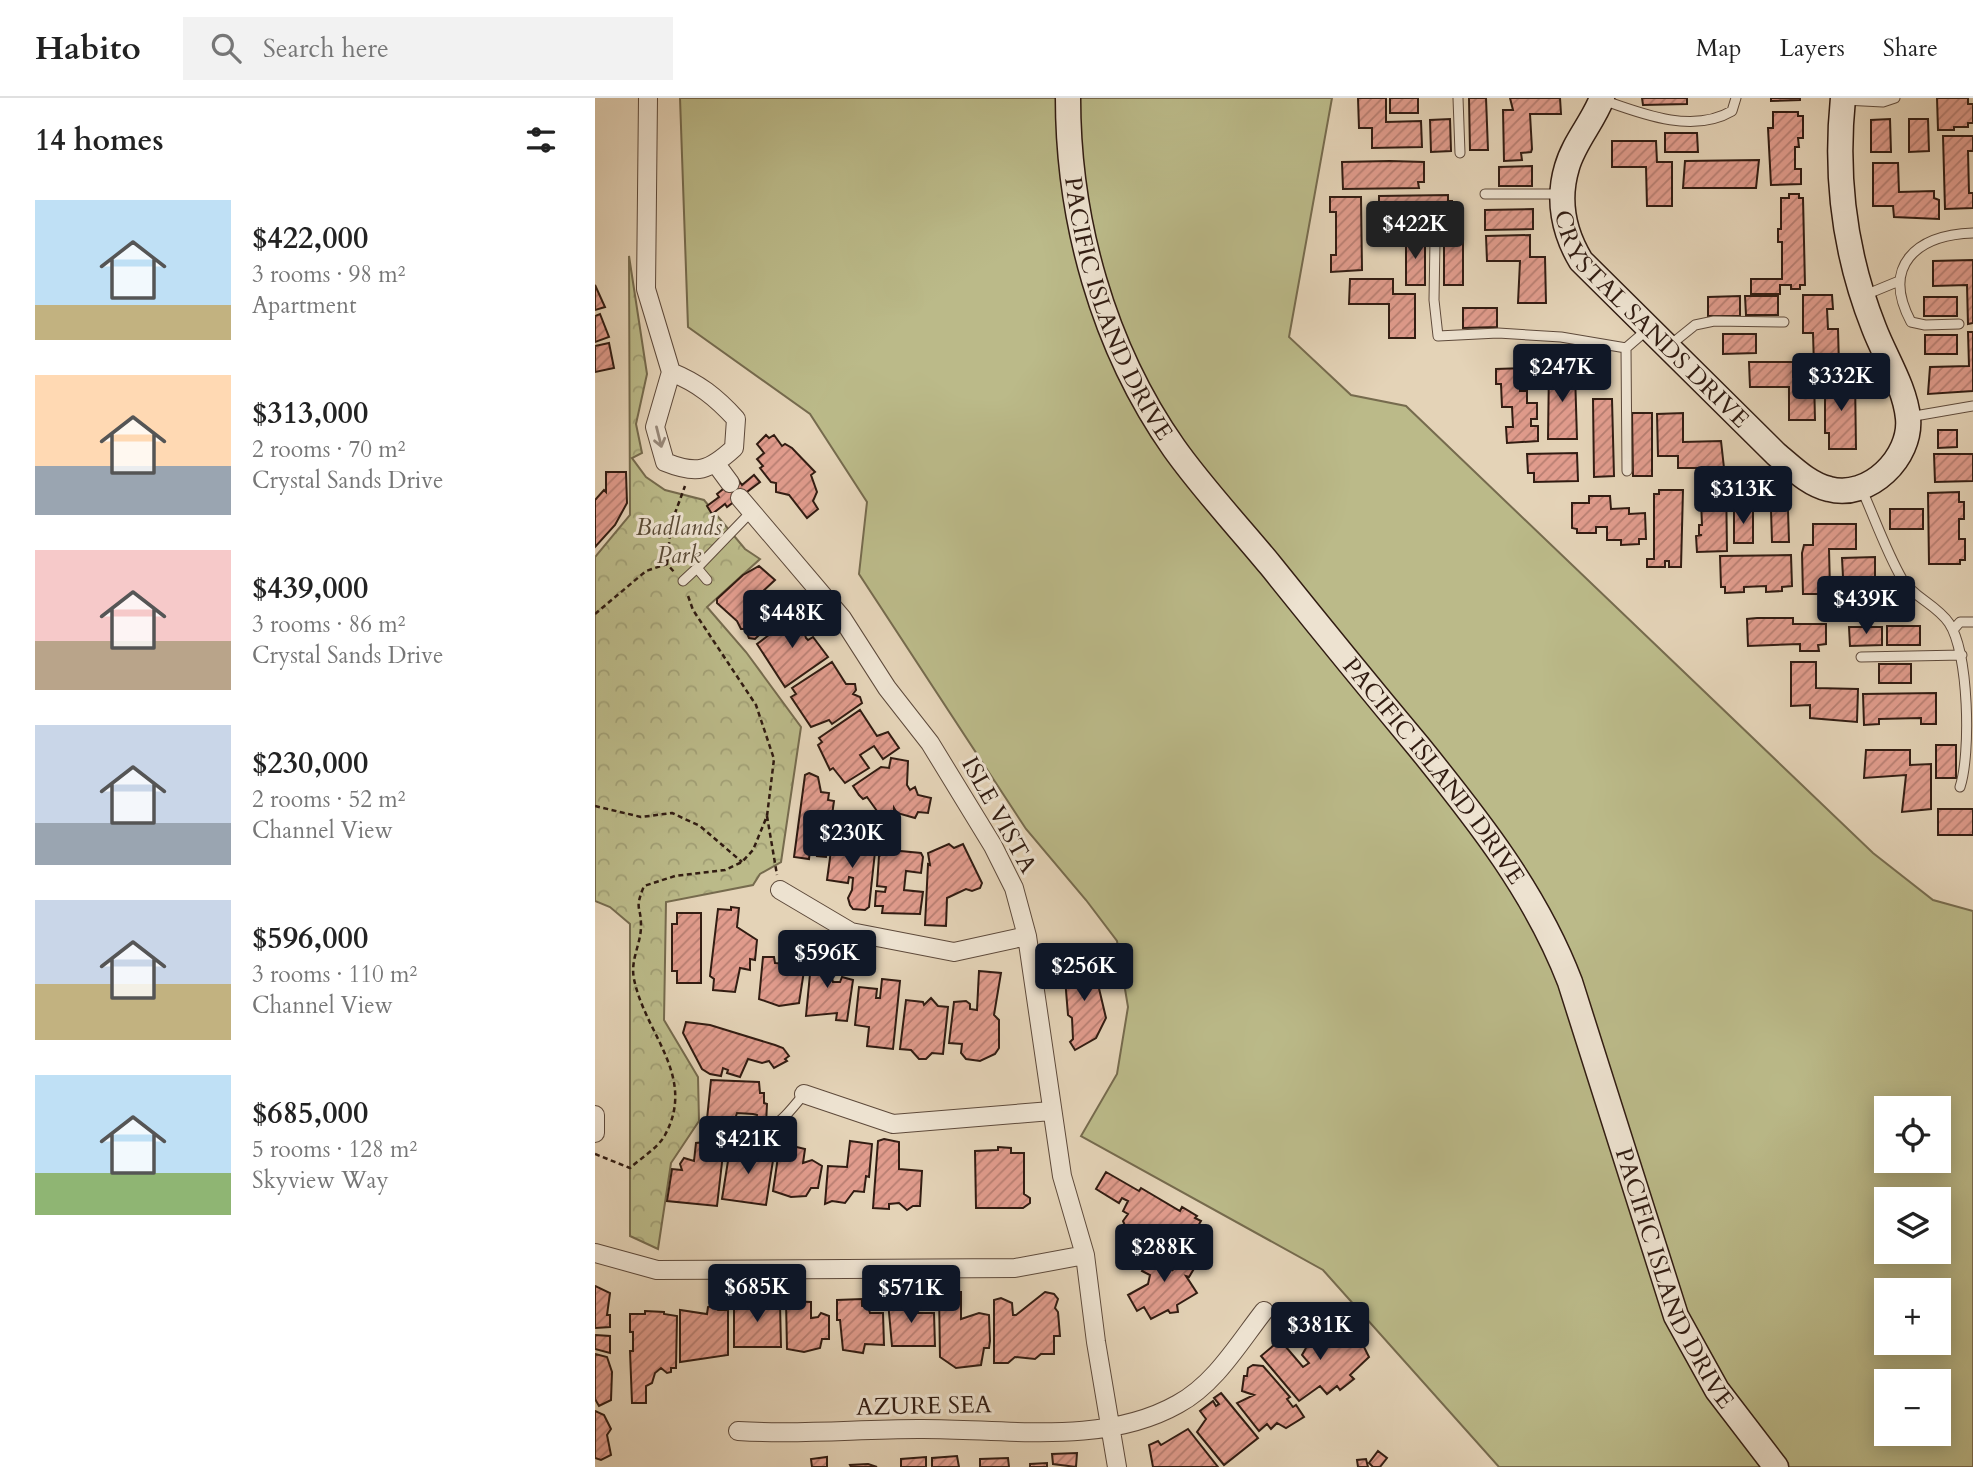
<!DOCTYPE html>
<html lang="en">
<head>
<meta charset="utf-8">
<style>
	body { margin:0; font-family:Cardo,serif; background:#f2f2f2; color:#222; height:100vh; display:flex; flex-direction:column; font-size:26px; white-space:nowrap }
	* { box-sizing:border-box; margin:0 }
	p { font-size:23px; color:#767676 }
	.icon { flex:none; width:38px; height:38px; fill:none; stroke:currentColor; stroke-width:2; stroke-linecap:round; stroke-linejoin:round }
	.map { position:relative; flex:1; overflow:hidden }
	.details { display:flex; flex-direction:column; background:#fff; width:595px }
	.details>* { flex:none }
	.fabs { position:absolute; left:1279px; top:998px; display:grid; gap:14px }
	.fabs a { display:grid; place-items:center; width:77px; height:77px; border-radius:0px; background:#fff; box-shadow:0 4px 18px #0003; font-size:35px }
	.price { position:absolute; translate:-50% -60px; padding:0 16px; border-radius:7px; background:#111827; color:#fff; font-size:23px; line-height:46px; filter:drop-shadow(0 2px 4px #0008) }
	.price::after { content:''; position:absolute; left:50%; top:42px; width:21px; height:16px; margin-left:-10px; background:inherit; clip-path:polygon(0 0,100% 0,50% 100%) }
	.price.active { background:#222; color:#fff }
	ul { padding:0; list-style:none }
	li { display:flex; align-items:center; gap:21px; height:175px; padding:0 35px }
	li span { display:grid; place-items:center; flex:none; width:196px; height:140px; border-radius:0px; color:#555 }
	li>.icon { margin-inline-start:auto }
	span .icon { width:84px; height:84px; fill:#fffc; stroke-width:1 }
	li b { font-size:30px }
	h2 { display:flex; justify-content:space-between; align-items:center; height:84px; padding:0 35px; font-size:30px }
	header { display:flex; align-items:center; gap:42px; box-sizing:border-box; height:98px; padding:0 35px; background:#fff; border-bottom:2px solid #e0e0e0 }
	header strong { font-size:33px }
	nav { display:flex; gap:38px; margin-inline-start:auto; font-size:24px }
	.search { width:490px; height:63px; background:#f2f2f2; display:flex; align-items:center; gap:18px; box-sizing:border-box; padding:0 24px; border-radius:0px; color:#767676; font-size:26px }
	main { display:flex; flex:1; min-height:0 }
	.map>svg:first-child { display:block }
</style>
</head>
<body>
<header>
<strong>Habito</strong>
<div class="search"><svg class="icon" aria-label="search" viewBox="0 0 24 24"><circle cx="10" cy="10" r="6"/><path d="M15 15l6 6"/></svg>Search here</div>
<nav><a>Map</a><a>Layers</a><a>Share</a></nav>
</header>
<main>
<section class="details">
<h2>14 homes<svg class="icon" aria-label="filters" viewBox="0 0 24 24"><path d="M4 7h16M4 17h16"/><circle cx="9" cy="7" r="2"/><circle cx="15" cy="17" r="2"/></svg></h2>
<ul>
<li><span style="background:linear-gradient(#bfe0f5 75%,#c2b280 0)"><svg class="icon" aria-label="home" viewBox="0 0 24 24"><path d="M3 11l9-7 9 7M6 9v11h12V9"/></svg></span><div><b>$422,000</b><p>3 rooms · 98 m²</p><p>Apartment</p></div></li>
<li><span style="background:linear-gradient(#ffd9b3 65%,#9aa5b1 0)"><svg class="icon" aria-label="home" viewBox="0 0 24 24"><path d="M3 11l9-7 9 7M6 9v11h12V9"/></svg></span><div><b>$313,000</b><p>2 rooms · 70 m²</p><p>Crystal Sands Drive</p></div></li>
<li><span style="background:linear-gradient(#f6c9c9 65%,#b9a48a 0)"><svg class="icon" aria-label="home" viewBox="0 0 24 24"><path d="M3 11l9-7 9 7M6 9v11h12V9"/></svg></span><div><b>$439,000</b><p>3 rooms · 86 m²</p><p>Crystal Sands Drive</p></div></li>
<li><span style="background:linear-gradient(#c9d6e8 70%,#9aa5b1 0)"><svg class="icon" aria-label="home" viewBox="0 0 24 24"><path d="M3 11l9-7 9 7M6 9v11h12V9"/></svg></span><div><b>$230,000</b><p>2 rooms · 52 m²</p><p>Channel View</p></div></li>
<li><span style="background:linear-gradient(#c9d6e8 60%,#c2b280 0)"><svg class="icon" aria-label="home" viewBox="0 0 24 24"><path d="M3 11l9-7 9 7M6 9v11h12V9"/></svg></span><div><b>$596,000</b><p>3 rooms · 110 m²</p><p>Channel View</p></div></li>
<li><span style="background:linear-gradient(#bfe0f5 70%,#8fb573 0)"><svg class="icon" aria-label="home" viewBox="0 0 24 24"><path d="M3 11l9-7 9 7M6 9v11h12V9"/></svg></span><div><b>$685,000</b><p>5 rooms · 128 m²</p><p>Skyview Way</p></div></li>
</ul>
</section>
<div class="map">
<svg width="1378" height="1369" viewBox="0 0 1378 1369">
	<defs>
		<pattern id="park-crowns" width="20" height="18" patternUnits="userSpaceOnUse" patternTransform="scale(1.75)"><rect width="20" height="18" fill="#bbba89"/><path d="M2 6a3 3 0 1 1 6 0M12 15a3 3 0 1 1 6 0" fill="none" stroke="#a19f75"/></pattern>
		<pattern id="building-hatch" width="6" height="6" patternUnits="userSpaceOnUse" patternTransform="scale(1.75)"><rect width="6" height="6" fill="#e19c8d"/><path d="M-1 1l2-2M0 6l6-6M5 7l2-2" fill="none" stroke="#b77e72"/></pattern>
	</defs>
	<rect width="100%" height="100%" fill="#e4d3b7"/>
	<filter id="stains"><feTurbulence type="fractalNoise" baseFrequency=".00286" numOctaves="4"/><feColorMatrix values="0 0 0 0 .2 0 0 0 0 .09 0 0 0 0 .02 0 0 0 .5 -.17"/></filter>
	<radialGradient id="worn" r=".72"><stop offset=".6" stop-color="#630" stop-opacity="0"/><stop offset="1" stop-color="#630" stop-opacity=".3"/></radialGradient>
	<!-- grass -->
	<path fill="#bbba89" stroke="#766b4e" stroke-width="2" fill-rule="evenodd" d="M85 0H737L694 239 756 297 811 308 1278 755 1338 802 1378 813V1369H904L728 1172 486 1038 522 976 533 909 522 843 491 802 431 731 264 476 272 404 215 316 93 229ZM1292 1010H1344V1062H1292ZM1292 1101H1344V1153H1292ZM1292 1192H1344V1244H1292ZM1292 1283H1344V1335H1292Z"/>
	<!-- park -->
	<path fill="url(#park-crowns)" stroke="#766b4e" stroke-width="2" d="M34 158 52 276 41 326 47 355 37 360 51 379 70 392 109 402 150 451 165 461 112 509 151 554 206 629 186 764 165 776 158 787 71 804 69 922 103 979 104 1023 76 1065 63 1151 35 1138V826L15 809 0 803V459L35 417Z"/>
	<!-- building -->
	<path fill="url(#building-hatch)" stroke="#311c12" stroke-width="2" d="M763 0H791V24L826 23 827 49 777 50V30H764Z
		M795 0H823V15H795Z
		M874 0H891L893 52H875Z
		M915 0H965L966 16H935L937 51 936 54 926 55 927 62 909 63 908 12H918Z
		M1047 0H1092V6L1048 7Z
		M1176 0H1205V2L1176 3Z
		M1342 0H1373V6H1378V25H1373V29H1359V32H1343Z
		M1178 14H1203V18H1208V40H1203L1204 49H1200V71H1206V86L1176 87 1173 30H1178Z
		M855 21 856 53 836 54 835 22Z
		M1295 21 1296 54H1276V22Z
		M1314 21H1333L1334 53 1314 54Z
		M1070 35H1102L1103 54H1070Z
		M1348 38H1378V53H1373L1374 95H1378V110L1350 111Z
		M1017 43H1061L1062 64H1077V108H1052L1051 69H1017Z
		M1164 62 1161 90H1088L1090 63Z
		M795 63 829 64V84H823L824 90 748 91 747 64Z
		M1278 65H1303L1304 94 1339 93V100L1344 102V121L1299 119 1298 108H1278Z
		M937 68V88H904V69Z
		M1194 96H1204V100H1208L1210 187H1205V191H1196V187H1185V196H1156V181H1187V144H1183V131H1186V100H1194Z
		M853 97V103H857V122L784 125V98Z
		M735 99H766L767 172 736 174V157H741V114H735Z
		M938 111V131L890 132V112Z
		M935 137V159H950L951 205H923L925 163H892L891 138Z
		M811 139H830V187H811Z
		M849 139H868V187H849Z
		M1378 162V225L1373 226 1372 187 1338 188V163Z
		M755 181H798V196H820V240H794V206H754Z
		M0 187 10 209 0 212Z
		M1208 197H1237L1238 211H1232L1233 231H1243L1244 269H1219L1218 235H1208Z
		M1145 198V218H1113V199Z
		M1150 198H1183V217H1151Z
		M1329 199H1362V218H1329Z
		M868 210H902V229L868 230Z
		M5 216 14 239 0 244V218Z
		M1373 234H1378V293L1333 296 1335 269 1374 268Z
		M1128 236H1161V255L1128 256Z
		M1330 237H1362V256H1330Z
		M14 245 19 270 0 274V248Z
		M1154 264H1198V279H1219L1220 322H1194V289H1155Z
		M954 269H974V275H980L982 341H953Z
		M931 270 932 286H925V293H932V305H942V321H936V328H943V343L912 345 911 329H918L917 309H907L906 286H901V271Z
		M1234 279H1260L1261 351H1234V335H1230V296H1235Z
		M998 301H1017L1019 378 999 379Z
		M1037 315H1057V378H1038Z
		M1088 315V344L1126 343 1129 370H1083V358H1063L1062 316Z
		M1343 332H1362V349L1343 350Z
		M171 337 174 340 179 337 187 348 190 346 197 350 220 374 216 377 222 394 218 403 223 411 212 420 194 397 181 394V385L176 384 165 370 168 368 162 361 169 355 162 346Z
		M982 355 983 383 939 384V375H933L932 356Z
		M1339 356H1378V383L1340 384Z
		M11 374H31L32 405 20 427 0 449V402L9 392 11 394Z
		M159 377 165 384 132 409 130 406 117 416 112 408 124 399 122 396 142 380 147 387Z
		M1101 380H1131L1132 453 1102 454 1101 438 1107 437H1104V427H1107L1106 403H1101Z
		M1064 392H1088L1086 469H1074V463H1070V469H1052V461H1059V396H1064Z
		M1364 394V404H1369V421H1364V441H1370V462H1365V466H1334L1333 395Z
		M994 398H1015L1016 411 1034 410V416L1050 415 1051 441H1044V446L1026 447V442H1012V429H1001V435H982V431L977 430V405H994Z
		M1295 411H1328V431H1295Z
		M1139 412H1158V445H1139Z
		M1176 412H1193L1194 444H1177Z
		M1218 426H1261V451H1234L1235 490H1226V496H1208L1207 455 1209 447H1218Z
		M1196 457 1197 488 1187 489V493L1171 494V488L1149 489V494L1130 495V489H1126L1125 458Z
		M1280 459V479H1248L1247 460Z
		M164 468 180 482 163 498 167 508 175 507 174 515 180 522 160 541 154 540 150 531H146L142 523 122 505V501L148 477Z
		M204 514 213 519V528L208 531 211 540 213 542 218 539 233 559 190 589 162 546Z
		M1162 520H1198V526H1231V546L1223 547 1224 553H1205V546L1153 548 1152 521Z
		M1292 528H1325V547H1292Z
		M1254 529H1287V547L1255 548Z
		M237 564 251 586H260L261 592 258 596 265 599 267 605 237 626 234 622 216 629 196 599 201 596 197 590Z
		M1196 564H1221V590L1263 591 1262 624 1215 620V607L1196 608Z
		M1284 566H1316V585H1284Z
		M1341 595V626H1326V620L1284 621V626L1269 627 1268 596Z
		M265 612 282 638 293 634 304 650 288 661 279 648 265 657 274 670 250 685 238 670 235 672 223 647 227 644 224 640Z
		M1341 647H1361V680H1341Z
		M1271 652H1315V667L1336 666V711L1307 714 1311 677 1269 680Z
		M296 660 313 663 312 687 315 692 320 689 323 697 336 700 333 715 323 714 320 720 302 715 299 710V715L287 720 272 699 268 701 264 697 258 688 286 669 294 670Z
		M214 675 223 679 226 694 234 695 233 702 239 703 231 759 222 758 224 744H216L214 761 199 759 210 677Z
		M1343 711H1378V737H1343Z
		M238 738 259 741 258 752 280 754 274 809 270 812 258 811 255 807 253 800 257 792 258 780 254 779 253 785 232 782Z
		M354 746 359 750 368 746 387 785 385 790 377 793 371 791 352 800 351 828 330 827 333 766 335 767 333 755Z
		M295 752 326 755 328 759 326 775 311 773 309 792 328 794 325 816 287 815 288 808H280L281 793 290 794 291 789 282 788 284 758Z
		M136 809 144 810 142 829 162 842 160 862 155 861V872L145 870 140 894 118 892 119 881 115 878 123 811 136 812Z
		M82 815H106V885H82V873H77V826H82Z
		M198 841 210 842 213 847 204 905 184 908 164 901 168 859H179L180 865 191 866 193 845Z
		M221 854 235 857 233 879 237 880 238 884H245L247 879 258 882 252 923 241 922 242 915 211 918 217 855Z
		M483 865H498L511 920 501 940 480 952 475 944 478 941 477 920 473 917 469 868Z
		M384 873 406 875 399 917 404 922V950L400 956 385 963 371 961 366 955 367 946 354 945 359 904 371 903 375 906V911L382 912Z
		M287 881 305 883 298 951 272 948 274 929 260 927 264 889 282 891 281 900H285Z
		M336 900 343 908 353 909 348 956 337 955 331 961H324L316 952 305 951 311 902 328 904 329 907Z
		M91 924 115 927 180 947 188 950 194 958 190 961 192 963 179 970 174 963 167 965 153 961 145 979 132 975 133 972 128 970 126 978 115 976 107 971 88 935Z
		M116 982 164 984 165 995H169V1005L172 1006 171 1026 161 1025 162 1017 158 1016 142 1015 139 1024 112 1021Z
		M289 1041 304 1044V1071L327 1073 325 1108H318L312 1112 304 1105 294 1106V1111L278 1110 283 1043Z
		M255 1043 277 1046 274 1079 271 1078 269 1094 259 1093 250 1105 237 1103 230 1106 233 1068 252 1069Z
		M110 1044 129 1047 122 1108 72 1103 77 1071 87 1072 85 1066 89 1060 99 1063 101 1045Z
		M185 1045 210 1051 208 1065 217 1062 227 1068 223 1090H216L211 1098 196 1099 178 1093Z
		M403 1049 416 1050V1055H429V1096L435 1100V1105L428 1110H381L380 1053 403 1052Z
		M135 1050 179 1056 171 1107 127 1101Z
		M511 1074 544 1093 546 1090 585 1113 587 1109 602 1118 600 1120 606 1123 587 1155 557 1139 551 1132 531 1130 528 1123 533 1116 528 1113 533 1103 527 1100 524 1105 501 1091Z
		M563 1147 582 1158 575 1169 578 1173 576 1169 582 1159 600 1169 594 1179 591 1178 602 1195 582 1207 583 1214 575 1215 573 1212 556 1221 549 1209 542 1213 533 1197 553 1186 555 1177 547 1173Z
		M0 1188 15 1195 12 1217H15V1229L0 1230Z
		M344 1194H366V1221L384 1215 394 1217 395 1243 394 1250H389L386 1267 361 1270 345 1259Z
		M450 1194 459 1196 463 1201 460 1210 463 1214 465 1238H459V1256H446L440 1261 420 1259 413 1265H399V1202L406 1200 417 1205 418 1217H421Z
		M143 1199H167V1210L185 1206 186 1249H139V1210H143Z
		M267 1201V1208L273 1209 275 1215H288L289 1247 270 1246 268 1255 248 1252 245 1222H242V1202Z
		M191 1203 216 1204V1220L223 1219 226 1215 234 1218V1241H227L225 1250 209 1254 192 1251Z
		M293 1203H325V1211H318V1215H339L340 1248H297Z
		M117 1208 123 1212H133V1257L85 1264V1212L112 1216 113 1209Z
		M50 1213 69 1214V1216L82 1218 81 1270H76V1274L72 1275 66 1270 60 1275 57 1285 51 1288V1305H37L35 1253H38V1234H35V1216H50Z
		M756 1225 771 1244 768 1247 774 1259 755 1277 759 1281 745 1292 742 1288 732 1296 725 1288 704 1303 666 1258 685 1242 708 1269 714 1265 707 1257 711 1250 727 1241 728 1243 727 1239 742 1227 750 1230Z
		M0 1237 15 1238V1255L0 1251Z
		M0 1256 12 1259 17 1274 16 1302 4 1308 0 1301Z
		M658 1267 668 1268 695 1299 692 1301 698 1309 701 1307 709 1319 691 1330 682 1325 676 1331 672 1326 664 1333 642 1305 659 1297 647 1293 649 1278H652L653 1270Z
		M626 1295 663 1340 629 1367 602 1334 611 1321 605 1313 618 1303 621 1308 624 1306 619 1300Z
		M0 1313 9 1317 16 1331 12 1337 16 1357 6 1362 0 1360Z
		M593 1331 623 1369H558L554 1347 563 1343 566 1347Z
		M783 1353 792 1360 785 1369H778L774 1365Z
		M482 1355 481 1369 458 1366 457 1356Z
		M362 1358 364 1369H337V1360Z
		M232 1359V1369H217L216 1361Z
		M331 1359V1369H306V1361Z
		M413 1360 414 1369H385V1361Z
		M771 1361 773 1369H763L762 1362Z
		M452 1365V1369H435V1366Z
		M273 1366 282 1369H256L255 1367Z"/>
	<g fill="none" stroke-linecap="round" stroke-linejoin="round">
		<defs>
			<path id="lane" d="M863 0 865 55
				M1008 2C1047 16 1098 36 1137 13L1141 0
				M1249 2 1288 4 1300 0
				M890 96H965
				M840 143 839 202 843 238 903 235 966 239 1031 250 1053 231
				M1270 197 1304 183
				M1364 226 1330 227 1316 224C1286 168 1321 137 1378 135
				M1074 248 1100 227 1119 223 1189 224
				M1031 250 1032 373
				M1314 319 1378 308
				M1267 392C1280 421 1291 453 1307 481 1318 499 1342 507 1354 525 1374 555 1376 656 1365 689
				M112 482 102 470 155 415
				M88 483 102 470
				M1253 490 1311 487
				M1358 532 1365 524H1378
				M1266 559 1367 557
				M123 1034C175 1033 176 1037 209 996"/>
			<path id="street" d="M53 0 51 191 76 274 60 329 70 364C102 377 114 373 139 350L141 321C121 299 103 285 76 274
				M121 366 135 385
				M145 400 247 520 292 590 335 645 398 748 419 790 432 838 467 1078 490 1157 501 1244 522 1369
				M185 792 256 834 359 854 432 838
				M209 996 298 1026 456 1013
				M0 1017V1035
				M0 1155 62 1172 420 1170 490 1157
				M143 1333C205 1337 262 1331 323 1331 407 1330 507 1349 583 1306 620 1286 644 1245 669 1213"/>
			<g id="secondary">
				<path id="s1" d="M473 0C473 122 508 249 579 350 608 391 644 429 676 468 725 529 774 589 824 649 883 722 941 795 975 884L1081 1218 1122 1292 1181 1369"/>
				<path id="s2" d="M1007 0C998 24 979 44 972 69 962 102 969 135 986 163L1181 356C1197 369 1213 386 1234 391 1274 402 1317 359 1313 320 1310 289 1290 259 1279 230 1250 157 1240 78 1248 0"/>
			</g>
		</defs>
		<!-- lane casing -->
		<use href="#lane" stroke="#5e4a3b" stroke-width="11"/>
		<!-- street casing -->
		<use href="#street" stroke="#5e4a3b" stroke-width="20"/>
		<!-- secondary casing -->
		<use href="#secondary" stroke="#311c12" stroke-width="27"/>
		<!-- path -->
		<path stroke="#311c12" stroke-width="2.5" stroke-dasharray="5 3.5" stroke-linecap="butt" d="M72 466 76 426 90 388
			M0 516 51 473 72 466 80 475
			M0 708 46 719 77 715 105 728 147 764
			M172 718 182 777
			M0 1056 35 1070C45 1061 64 1049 70 1037 102 978 50 936 39 881 35 862 46 846 46 828 46 806 39 813 49 788L80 778 130 772 147 764 158 752 172 718 179 661 161 607 98 512 92 495"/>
		<!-- lane -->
		<use href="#lane" stroke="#ede2d0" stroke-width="9"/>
		<!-- street -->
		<use href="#street" stroke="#ede2d0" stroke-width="18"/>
		<!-- secondary -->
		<use href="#secondary" stroke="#ede2d0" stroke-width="24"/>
	</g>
	<!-- one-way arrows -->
	<defs><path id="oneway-shaft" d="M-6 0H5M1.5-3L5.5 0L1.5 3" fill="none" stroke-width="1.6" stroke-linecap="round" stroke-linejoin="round" transform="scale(1.75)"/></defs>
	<use stroke="#98897a" href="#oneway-shaft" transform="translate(64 339) rotate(76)"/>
	<g text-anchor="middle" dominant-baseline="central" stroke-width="6" stroke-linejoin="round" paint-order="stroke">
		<!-- street labels -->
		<g font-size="24" fill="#311c12" stroke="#ede2d0">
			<text stroke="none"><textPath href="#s1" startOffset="219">PACIFIC ISLAND DRIVE</textPath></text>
			<text stroke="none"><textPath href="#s2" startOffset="264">CRYSTAL SANDS DRIVE</textPath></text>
			<text stroke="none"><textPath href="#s1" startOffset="786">PACIFIC ISLAND DRIVE</textPath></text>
			<text transform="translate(404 717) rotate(61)">ISLE VISTA</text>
			<text stroke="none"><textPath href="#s1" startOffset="1353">PACIFIC ISLAND DRIVE</textPath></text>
			<text transform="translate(329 1308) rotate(-1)">AZURE SEA</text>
		</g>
		<!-- park labels -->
		<g font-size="24" font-style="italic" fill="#5a4b36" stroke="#ede2d0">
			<text x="84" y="429">Badlands<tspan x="84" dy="28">Park</tspan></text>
		</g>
	</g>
	<rect width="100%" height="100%" filter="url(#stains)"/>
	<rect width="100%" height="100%" fill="url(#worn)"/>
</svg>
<div class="fabs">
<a><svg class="icon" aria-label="locate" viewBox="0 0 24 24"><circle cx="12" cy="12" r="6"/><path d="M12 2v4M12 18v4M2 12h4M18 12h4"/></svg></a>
<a><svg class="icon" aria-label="layers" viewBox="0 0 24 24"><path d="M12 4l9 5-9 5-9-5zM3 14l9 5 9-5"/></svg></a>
<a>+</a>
<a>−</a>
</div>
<b class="price active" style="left:820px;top:163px">$422K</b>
<b class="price" style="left:967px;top:306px">$247K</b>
<b class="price" style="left:1246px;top:315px">$332K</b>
<b class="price" style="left:1148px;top:428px">$313K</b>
<b class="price" style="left:1271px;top:538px">$439K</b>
<b class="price" style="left:197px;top:552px">$448K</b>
<b class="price" style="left:257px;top:772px">$230K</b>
<b class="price" style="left:232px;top:892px">$596K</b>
<b class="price" style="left:489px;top:905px">$256K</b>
<b class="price" style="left:153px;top:1078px">$421K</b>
<b class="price" style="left:569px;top:1186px">$288K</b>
<b class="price" style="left:162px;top:1226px">$685K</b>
<b class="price" style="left:316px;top:1227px">$571K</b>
<b class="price" style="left:725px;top:1264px">$381K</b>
</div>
</main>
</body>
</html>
